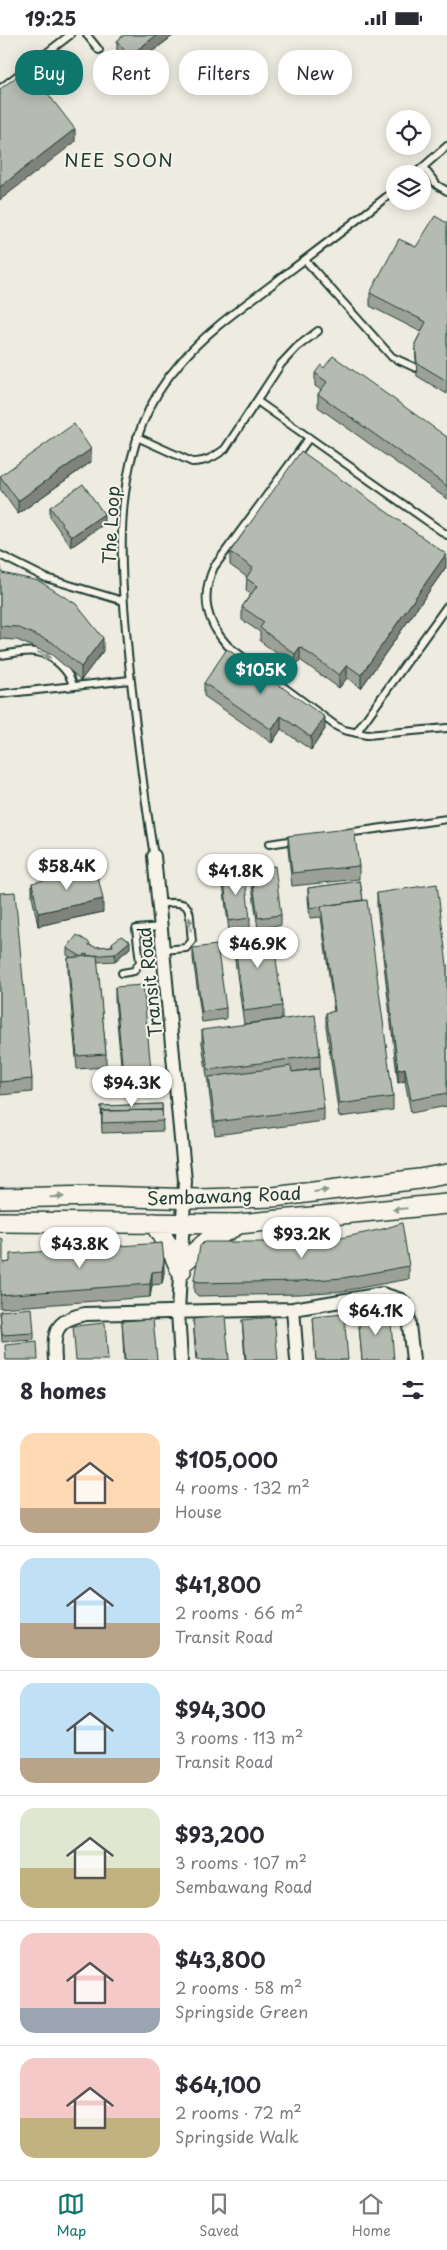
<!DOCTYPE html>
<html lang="en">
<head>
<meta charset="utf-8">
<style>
	body { margin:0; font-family:"Playpen Sans",sans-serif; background:#f7f7f7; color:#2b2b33; height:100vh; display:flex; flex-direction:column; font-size:19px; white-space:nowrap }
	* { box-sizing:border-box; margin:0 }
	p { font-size:16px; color:#7c7c81 }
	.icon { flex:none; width:28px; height:28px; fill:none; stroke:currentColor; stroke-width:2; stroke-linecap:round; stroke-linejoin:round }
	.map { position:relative; height:1325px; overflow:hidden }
	.details { display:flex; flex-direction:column; background:#fff; flex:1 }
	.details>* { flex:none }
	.top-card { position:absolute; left:15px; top:15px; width:418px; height:45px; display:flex; gap:10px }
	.controls { position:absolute; left:386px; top:75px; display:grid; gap:10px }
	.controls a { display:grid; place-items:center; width:45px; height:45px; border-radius:50%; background:#fff; box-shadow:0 2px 12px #0003; font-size:25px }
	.price { position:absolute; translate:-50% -42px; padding:0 11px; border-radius:18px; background:#fff; color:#222; font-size:16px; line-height:32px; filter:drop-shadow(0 1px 2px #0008) }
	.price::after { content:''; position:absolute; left:50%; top:30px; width:15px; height:11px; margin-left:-8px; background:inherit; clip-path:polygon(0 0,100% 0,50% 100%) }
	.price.on { background:#0f766e; color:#fff }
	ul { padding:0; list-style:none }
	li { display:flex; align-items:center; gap:15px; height:125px; padding:0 20px }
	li+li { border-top:1px solid #e1e1e2 }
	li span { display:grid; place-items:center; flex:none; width:140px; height:100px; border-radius:15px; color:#555 }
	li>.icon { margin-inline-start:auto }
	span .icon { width:60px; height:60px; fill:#fffc; stroke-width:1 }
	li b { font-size:21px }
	h2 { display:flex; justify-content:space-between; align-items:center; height:60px; padding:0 20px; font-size:21px }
	.pill { padding:0 18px; border-radius:20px; background:#fff; box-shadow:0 2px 12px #0003; font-size:18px; line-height:45px }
	.pill.on { background:#0f766e; color:#fff }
	.status { display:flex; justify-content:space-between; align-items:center; height:35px; padding:0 25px; background:#fff; direction:ltr }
	.status svg { height:14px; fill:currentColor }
	.dock { display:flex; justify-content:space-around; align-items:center; height:70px; border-top:1px solid #e1e1e2; background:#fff; font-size:14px; color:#7c7c81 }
	.dock a { display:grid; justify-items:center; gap:2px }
	.dock .on { color:#0f766e }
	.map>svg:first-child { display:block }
</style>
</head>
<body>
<div class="status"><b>19:25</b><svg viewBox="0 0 49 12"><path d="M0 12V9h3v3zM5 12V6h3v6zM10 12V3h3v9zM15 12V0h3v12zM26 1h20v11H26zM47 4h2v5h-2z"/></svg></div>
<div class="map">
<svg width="447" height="1325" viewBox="0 0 447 1325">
	<rect width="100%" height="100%" fill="#eeece1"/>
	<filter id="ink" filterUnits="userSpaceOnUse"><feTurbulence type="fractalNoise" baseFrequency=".02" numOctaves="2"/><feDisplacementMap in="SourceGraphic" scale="10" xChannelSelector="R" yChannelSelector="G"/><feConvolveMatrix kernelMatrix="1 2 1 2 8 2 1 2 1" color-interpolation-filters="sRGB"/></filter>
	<g filter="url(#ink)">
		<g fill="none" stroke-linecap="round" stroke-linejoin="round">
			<defs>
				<path id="lane" d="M87 0 99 15
					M0 54 70 0
					M423 132 437 150 447 156
					M415 139 447 111
					M305 225 392 322 416 333
					M257 366 447 500
					M137 402 192 427C206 427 214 422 225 414L281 329 297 312 318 296
					M309 403 214 532C200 562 206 587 228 611L336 691 344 695 367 700 447 693
					M0 520 46 543 123 566
					M0 620C11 619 25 615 36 617 52 619 70 636 73 651
					M0 659 130 645
					M356 698 447 571
					M347 798 447 784
					M269 809 295 805
					M154 821C143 754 135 686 128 618 119 519 109 408 180 328 206 297 238 275 270 251 312 219 354 188 395 155
					M159 869C196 864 188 874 192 906L186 913 163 915
					M122 938 134 936 140 927 136 894 161 892"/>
				<path id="street" d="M154 821 185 1146 178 1277 181 1325
					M293 1274 297 1325
					M55 1325C53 1297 55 1285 85 1279L293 1274 382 1259 401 1265 407 1272 413 1325"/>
				<path id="primary" d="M0 1163 99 1161 198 1164 273 1162 419 1144 447 1139
					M0 1187 238 1189 447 1169
					M154 1188 174 1220 181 1236
					M181 1229 208 1206 237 1190"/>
			</defs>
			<!-- lane casing -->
			<use href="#lane" stroke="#1f3d34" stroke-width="10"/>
			<!-- street casing -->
			<use href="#street" stroke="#1f3d34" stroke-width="16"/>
			<!-- primary casing -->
			<use href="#primary" stroke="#1f3d34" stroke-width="22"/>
			<!-- lane -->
			<use href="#lane" stroke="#f7f3e8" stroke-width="6"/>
			<!-- street -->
			<use href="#street" stroke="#f7f3e8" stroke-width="12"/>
			<!-- primary -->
			<use href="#primary" stroke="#f7f3e8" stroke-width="19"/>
		</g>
		<!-- wall -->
		<path fill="#9ca197" stroke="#1f3d34" d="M124 0H174L129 34 117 19V6Z
			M447 188V359L417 341 415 309 421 297 370 271V258L416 212Z
			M324 333 447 402V464L318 372V359L321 355 315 351V338Z
			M91 427 18 479 0 454V441Z
			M50 472 104 489 71 512 50 482Z
			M230 517 446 532 361 653 347 643 339 653 300 625 295 632 260 606V597L242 585V572L251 559 246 556 247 542 230 530Z
			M0 531 2 538 103 616 81 645 52 620 17 605 0 604Z
			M204 648 325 694 311 715 281 694 272 708 204 661Z
			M288 801 359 831V844L292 851 288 814Z
			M251 834 281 880V890L258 894 251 844Z
			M223 839 250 883V893L229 896 223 849Z
			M360 846 393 1062V1075L339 1082 326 991V978L334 977 321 882 310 883 308 863V853Z
			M32 848 103 877 38 891 32 861Z
			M0 858 32 1044V1057L0 1060Z
			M377 858 447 930V1071L411 1078 405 1046 398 1048 377 871Z
			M233 898 282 971V984L244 989 233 911Z
			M112 908 130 913 115 926 97 927 106 1019V1032L77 1034 68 936V923H72L67 920V913L90 911 96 912 112 911Z
			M193 913 226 973V984L202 987 193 923Z
			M115 952 152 1046V1059L124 1062 115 965Z
			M202 995 320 1020V1033L292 1037 324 1073V1086L215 1100 209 1055V1048H208L202 1008Z
			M162 1069 163 1096 102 1098 101 1071Z
			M0 1203 3 1228 162 1208 164 1238 162 1249 152 1250 150 1262 0 1273Z
			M409 1231V1244L343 1256 300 1259 198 1261 194 1257V1244Z
			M0 1276 34 1298V1305L2 1307Z
			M358 1279 394 1325H362Z
			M313 1282 348 1325H316Z
			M193 1284 229 1325H196Z
			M242 1285 278 1325H245Z
			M122 1286 157 1325H124Z"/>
		<!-- shaded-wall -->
		<path fill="#7f837b" stroke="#1f3d34" d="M157 0H174L129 34V21Z
			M75 94V107L0 165V152Z
			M91 414V427L18 479V466Z
			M104 479V489L71 512V502Z
			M446 519V532L361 653V640Z
			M103 603V616L81 645V632Z
			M300 612V625L295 632V619Z
			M347 630V643L339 653V640Z
			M281 681V694L272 708V695Z
			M325 682V694L311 715V702Z
			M103 864V877L38 891V878Z
			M130 906V913L115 926V919Z
			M405 1033V1046L398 1048V1035Z
			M164 1225V1238L162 1249V1236Z
			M152 1237V1250L150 1262V1249Z"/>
		<!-- building -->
		<path fill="#b5bbb0" stroke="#1f3d34" d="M124 0H157L129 21 117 6Z
			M28 33 75 94 0 152V54Z
			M435 181 447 188V346L417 328 415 309 426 287 370 258 399 204 416 212Z
			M333 321 447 402V451L318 359 327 347 315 338 321 330 324 333Z
			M74 389 91 414 18 466 0 441Z
			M301 416 446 519 361 640 347 630 339 640 300 612 295 619 260 593 264 587 242 572 257 551 246 543 253 533 230 517Z
			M83 449 104 479 71 502 50 472Z
			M0 531H1L2 538 39 546 76 569 103 603 81 632 52 607 17 592 0 591Z
			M227 614 325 682 311 702 281 681 272 695 204 648Z
			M354 793 359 831 292 838 288 801Z
			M275 831 281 880 258 883 251 834Z
			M96 834 103 864 38 878 32 848Z
			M244 836 250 883 229 886 223 839Z
			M360 846 363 865 310 873 308 853Z
			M437 849 447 930V1058L411 1065 405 1033 398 1035 377 858Z
			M15 857 32 1044 0 1047V858Z
			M367 865 393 1062 339 1069 326 978 335 976 321 871Z
			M272 892 282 971 244 976 233 898Z
			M77 900 90 908 89 910 96 912 113 911 112 908 121 901 130 906 115 919 90 921 85 919 82 922 67 913Z
			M217 910 226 973 202 977 193 913Z
			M97 920 106 1019 77 1021 68 923Z
			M143 950 152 1046 124 1049 115 952Z
			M315 980 320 1020 208 1035 202 995Z
			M291 1031 292 1037 319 1034 324 1073 215 1087 209 1042Z
			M162 1069V1075L102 1076V1080L101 1071Z
			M162 1075 163 1086 102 1088V1076Z
			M402 1188 409 1231 343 1243 300 1246 198 1248 194 1244 200 1211 204 1207H322L383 1194Z
			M0 1203 3 1204V1228L10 1227V1219L162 1208 164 1225 162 1236 152 1237 150 1249 0 1260Z
			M32 1273 34 1298 2 1300 0 1276Z
			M390 1276 394 1325H362L358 1279Z
			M344 1279 348 1325H316L313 1282Z
			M225 1281 229 1325H197L193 1284Z
			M274 1282 278 1325H246L242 1285Z
			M153 1284 157 1325H125L122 1286Z
			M105 1288 108 1325H76L73 1291Z
			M37 1307 38 1325H6L5 1310Z"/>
		<!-- one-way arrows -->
		<defs><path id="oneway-solid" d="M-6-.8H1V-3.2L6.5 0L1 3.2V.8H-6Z" transform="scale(1.25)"/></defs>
		<g fill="#8b988e">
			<use href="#oneway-solid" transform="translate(44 620) rotate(25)"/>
			<use href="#oneway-solid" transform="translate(190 889) rotate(-96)"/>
			<use href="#oneway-solid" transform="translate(321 1156) rotate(-7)"/>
			<use href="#oneway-solid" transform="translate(57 1162) rotate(-1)"/>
			<use href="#oneway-solid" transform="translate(400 1174) rotate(175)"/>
		</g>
	</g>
	<g text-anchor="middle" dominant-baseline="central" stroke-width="4" stroke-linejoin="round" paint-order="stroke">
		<!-- street labels -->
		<g font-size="18" fill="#1f3d34" stroke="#f7f3e8">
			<text transform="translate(110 490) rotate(-87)">The Loop</text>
			<text transform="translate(149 947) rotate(-96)">Transit Road</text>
			<text transform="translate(224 1160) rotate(-2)">Sembawang Road</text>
		</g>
		<!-- neighbourhood labels -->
		<g font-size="19" letter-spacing="1" fill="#1f3d34" stroke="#f7f3e8">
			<text x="119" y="124">NEE SOON</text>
		</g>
	</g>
</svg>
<div class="controls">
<a><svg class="icon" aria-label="locate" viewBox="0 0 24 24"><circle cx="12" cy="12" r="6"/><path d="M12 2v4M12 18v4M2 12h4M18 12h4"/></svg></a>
<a><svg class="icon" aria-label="layers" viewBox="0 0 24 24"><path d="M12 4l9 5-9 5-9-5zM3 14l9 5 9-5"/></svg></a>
</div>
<b class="price on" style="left:261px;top:660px">$105K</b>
<b class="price" style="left:67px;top:856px">$58.4K</b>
<b class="price" style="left:236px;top:861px">$41.8K</b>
<b class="price" style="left:258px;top:934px">$46.9K</b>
<b class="price" style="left:132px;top:1073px">$94.3K</b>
<b class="price" style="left:302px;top:1224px">$93.2K</b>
<b class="price" style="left:80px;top:1234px">$43.8K</b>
<b class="price" style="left:376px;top:1301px">$64.1K</b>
<div class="top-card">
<a class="pill on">Buy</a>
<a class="pill">Rent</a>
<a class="pill">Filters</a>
<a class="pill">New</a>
</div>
</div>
<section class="details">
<h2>8 homes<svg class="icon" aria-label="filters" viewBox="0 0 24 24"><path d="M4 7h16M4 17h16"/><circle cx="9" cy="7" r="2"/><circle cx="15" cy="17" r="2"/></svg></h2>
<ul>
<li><span style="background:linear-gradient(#ffd9b3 75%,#b9a48a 0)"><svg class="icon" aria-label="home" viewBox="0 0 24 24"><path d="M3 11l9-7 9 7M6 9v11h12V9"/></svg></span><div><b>$105,000</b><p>4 rooms · 132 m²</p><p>House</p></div></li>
<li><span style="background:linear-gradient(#bfe0f5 65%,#b9a48a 0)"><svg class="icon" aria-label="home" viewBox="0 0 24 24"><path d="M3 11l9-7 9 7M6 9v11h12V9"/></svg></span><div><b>$41,800</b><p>2 rooms · 66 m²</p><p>Transit Road</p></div></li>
<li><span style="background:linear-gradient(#bfe0f5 75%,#b9a48a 0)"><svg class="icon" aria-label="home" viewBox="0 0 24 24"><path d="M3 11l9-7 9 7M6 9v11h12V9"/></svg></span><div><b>$94,300</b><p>3 rooms · 113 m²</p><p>Transit Road</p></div></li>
<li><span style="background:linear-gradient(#dfe7d0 60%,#c2b280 0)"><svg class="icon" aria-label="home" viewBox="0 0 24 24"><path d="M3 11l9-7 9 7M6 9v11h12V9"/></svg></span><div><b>$93,200</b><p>3 rooms · 107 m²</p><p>Sembawang Road</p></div></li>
<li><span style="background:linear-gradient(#f6c9c9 75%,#9aa5b1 0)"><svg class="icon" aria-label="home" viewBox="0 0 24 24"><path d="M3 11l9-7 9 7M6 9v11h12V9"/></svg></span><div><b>$43,800</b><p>2 rooms · 58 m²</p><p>Springside Green</p></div></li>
<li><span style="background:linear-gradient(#f6c9c9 60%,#c2b280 0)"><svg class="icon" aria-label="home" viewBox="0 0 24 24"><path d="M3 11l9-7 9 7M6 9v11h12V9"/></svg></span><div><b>$64,100</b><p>2 rooms · 72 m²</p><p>Springside Walk</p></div></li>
</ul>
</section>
<nav class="dock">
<a class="on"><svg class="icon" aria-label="map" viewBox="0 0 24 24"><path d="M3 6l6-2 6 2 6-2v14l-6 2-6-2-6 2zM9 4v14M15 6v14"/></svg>Map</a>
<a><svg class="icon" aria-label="saved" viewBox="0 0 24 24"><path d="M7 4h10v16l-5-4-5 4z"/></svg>Saved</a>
<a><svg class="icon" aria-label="home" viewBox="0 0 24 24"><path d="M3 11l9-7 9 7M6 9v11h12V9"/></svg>Home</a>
</nav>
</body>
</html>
